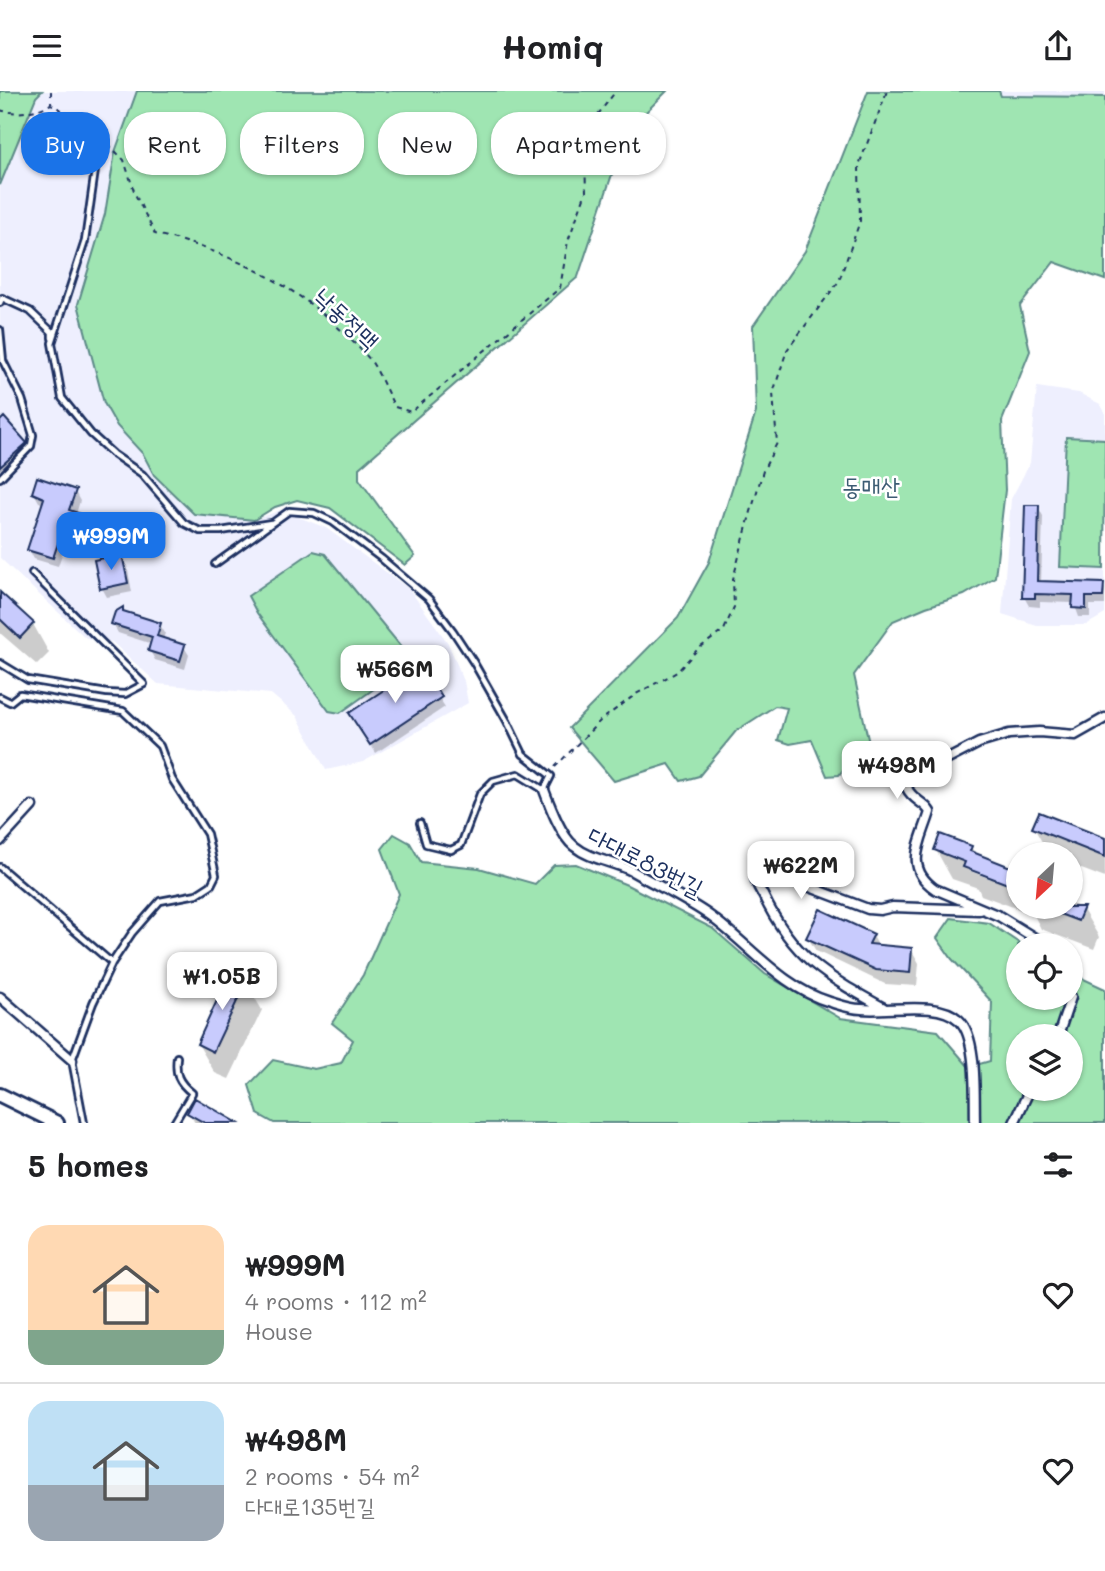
<!DOCTYPE html>
<html lang="en">
<head>
<meta charset="utf-8">
<style>
	body { margin:0; font-family:Mali,"Poor Story",sans-serif; background:#f2f2f2; color:#202124; height:100vh; display:flex; flex-direction:column; font-size:26px; white-space:nowrap }
	* { box-sizing:border-box; margin:0 }
	p { font-size:23px; color:#757577 }
	.icon { flex:none; width:38px; height:38px; fill:none; stroke:currentColor; stroke-width:2; stroke-linecap:round; stroke-linejoin:round }
	.map { position:relative; height:1032px; overflow:hidden }
	.sheet { display:flex; flex-direction:column; background:#fff; flex:1 }
	.sheet>* { flex:none }
	.hud { position:absolute; left:21px; top:21px; width:700px; height:63px; display:flex; gap:14px }
	.needle { width:46px; rotate:206deg }
	.fabs { position:absolute; left:1006px; top:751px; display:grid; gap:14px }
	.fabs a { display:grid; place-items:center; width:77px; height:77px; border-radius:50%; background:#fff; box-shadow:0 2px 5px #0004; font-size:35px }
	.price { position:absolute; translate:-50% -60px; padding:0 16px; border-radius:14px; background:#fff; color:#222; font-size:23px; line-height:46px; filter:drop-shadow(0 2px 4px #0008) }
	.price::after { content:''; position:absolute; left:50%; top:42px; width:21px; height:16px; margin-left:-10px; background:inherit; clip-path:polygon(0 0,100% 0,50% 100%) }
	.price.selected { background:#1a73e8; color:#fff }
	ul { padding:0; list-style:none }
	li { display:flex; align-items:center; gap:21px; height:175px; padding:0 28px }
	li+li { border-top:2px solid #e0e0e0 }
	li span { display:grid; place-items:center; flex:none; width:196px; height:140px; border-radius:21px; color:#555 }
	li>.icon { margin-inline-start:auto }
	span .icon { width:84px; height:84px; fill:#fffc; stroke-width:1 }
	li b { font-size:30px }
	h2 { display:flex; justify-content:space-between; align-items:center; height:84px; padding:0 28px; font-size:30px }
	.tag { padding:0 24px; border-radius:28px; background:#fff; box-shadow:0 2px 5px #0004; font-size:24px; line-height:63px }
	.tag.selected { background:#1a73e8; color:#fff }
	header { display:flex; justify-content:space-between; align-items:center; height:91px; padding:0 28px; background:#fff; font-size:32px; font-weight:700 }
	.map>svg:first-child { display:block }
</style>
</head>
<body>
<header><svg class="icon" aria-label="menu" viewBox="0 0 24 24"><path d="M4 6h16M4 12h16M4 18h16"/></svg>Homiq<svg class="icon" aria-label="share" viewBox="0 0 24 24"><path d="M12 15V3M7 8l5-5 5 5M5 13v7h14v-7"/></svg></header>
<div class="map">
<svg width="1105" height="1032" viewBox="0 0 1105 1032">
	<rect width="100%" height="100%" fill="#fff"/>
	<filter id="ink" filterUnits="userSpaceOnUse"><feTurbulence type="fractalNoise" baseFrequency=".0143" numOctaves="2"/><feDisplacementMap in="SourceGraphic" scale="14" xChannelSelector="R" yChannelSelector="G"/><feConvolveMatrix kernelMatrix="1 2 1 2 8 2 1 2 1" color-interpolation-filters="sRGB"/></filter>
	<g filter="url(#ink)">
		<!-- built -->
		<path fill="#eeeffe" d="M42 0H137L115 61 105 123 78 212 104 312 117 335 143 363 154 384 254 429 281 419 326 437 409 498 448 552 464 590 468 612 363 671 326 679 297 625 271 603 158 593 112 551 86 547 0 467V94L36 5Z
			M999 0H1105V6L1000 5Z
			M1037 296 1079 302 1100 313 1105 321V523L1086 534H1037L1002 523 1011 408 1030 372Z"/>
		<!-- green -->
		<path fill="#9fe5b2" stroke="#5d8a88" stroke-width="2" fill-rule="evenodd" d="M0 0H42L36 6 0 94Z
			M137 0H667L626 41 578 186 359 377V388L415 465 405 474 330 417 297 409 275 416 254 429 194 423 154 384 143 363 117 335 104 312 78 213 105 123 115 61Z
			M868 0H999L1001 5 1105 6V189L1054 171 1020 215 1030 260 1002 330 1005 399 995 486 964 504 926 516 893 530 854 584 870 657 849 671 839 684 827 685 812 649 790 653 778 649 787 617 775 615 736 640 699 685 681 690 669 673 614 690 569 637 678 527 709 471 756 321 753 235 805 160Z
			M1066 346 1105 348 1104 478 1060 476Z
			M313 460 325 463 408 564 406 575 340 622 329 620 257 522 248 505Z
			M394 743 410 752 421 771 479 777 535 793 554 774 576 773 627 794 712 837 765 883 840 927 938 940 969 976 990 970 992 911 952 868 937 847 951 827 989 832 1022 854H1018V906H1071V882L1105 898V1032H274L258 1023 249 994 273 969 314 978 341 972 353 949 332 932 363 884 399 803 382 758ZM1018 945H1071V998H1018Z"/>
		<!-- shadow -->
		<path fill="#0003" fill-rule="evenodd" d="M0 332 25 354 30 363 0 389Z
			M75 401 80 410 76 423 109 434 114 443 111 454 70 440 58 475 34 468 29 459 44 413 39 411 34 402Z
			M1038 416 1043 425 1041 492 1103 494 1105 498V514H1090V526H1079L1074 512 1040 511V516L1029 515 1024 506Z
			M122 465 127 474 132 501 107 506 102 497Z
			M0 503 33 533 49 562 37 574 0 542Z
			M113 533 160 534 165 542 163 549 184 556 189 564 185 578 155 569 150 560 152 553 118 542Z
			M420 577 445 616 376 662 356 632Z
			M1034 737 1105 749V787L1071 774V763H1049Z
			M971 756 976 764 1018 781V816H1034L1043 819V816H1071V813L1082 817 1099 846 1094 858 1041 838 1034 824 981 804 978 797 952 788 936 759ZM967 775 993 785 991 788 967 779Z
			M873 845 879 856 911 858 919 872 917 895 885 893 816 860 808 847Z
			M245 890 262 919 229 988 215 982 198 953Z
			M189 1022 234 1032H195Z"/>
		<!-- building -->
		<path fill="#c8cbfd" stroke="#1b2f5e" stroke-width="2" d="M4 326 27 352 0 376V330Z
			M37 386 76 399 69 419 110 433 106 446 65 432 53 467 27 459 44 407 32 402Z
			M1025 414H1039L1037 490 1104 492 1103 506H1086V518L1072 517 1073 504 1035 503V507H1022Z
			M122 463 128 492 100 498 94 469Z
			M0 501 34 532 20 547 0 528Z
			M123 516V520L161 532 157 545 185 554 180 570 148 560 152 546 111 533 115 521Z
			M420 575 442 606 370 654 349 622Z
			M1039 721 1105 747V766L1032 737Z
			M940 743 972 755 970 760 1018 779V797L963 776 965 771 934 759Z
			M1041 816H1084L1078 830Z
			M820 818 874 843 869 853 912 857 910 882 876 879 806 847Z
			M230 881 247 889 213 961 197 953Z
			M195 1007 238 1032H205L187 1022Z"/>
		<g fill="none" stroke-linecap="round" stroke-linejoin="round">
			<defs>
				<path id="lane" d="M99 51 85 150 52 252 62 307 91 343 113 363 142 383 184 432 200 440H221L271 432
					M0 212 2 207 30 220 52 241V247
					M0 239 3 270 22 308 33 344 31 355 0 387
					M215 473 289 420 314 422 333 431 382 468 429 508 453 540 474 572 507 630 523 663 551 685 544 699 518 683 493 690 480 703 461 754 451 759 426 753 420 732
					M0 572 28 589 107 602 125 603 144 593 32 482
					M0 606 10 611 20 603 123 620 160 655 172 688 207 743 216 784 211 794 197 803 160 810 132 842 112 872 93 912 72 969 84 1032
					M0 776 112 872
					M174 1032 192 1002C178 991 175 983 177 966"/>
				<path id="street" d="M544 699C550 715 561 745 574 755 591 769 613 770 632 780 658 795 686 808 710 825 749 853 782 897 830 911 840 914 851 918 861 918 889 921 938 909 959 929 978 946 974 1007 975 1032
					M0 750 32 715
					M1046 854 999 825 935 798C903 776 921 751 930 721 925 711 912 709 907 697L910 690 921 682 979 652 1009 643 1039 641 1075 644 1105 627
					M0 906 72 969
					M884 917C826 885 793 867 763 804 758 795 752 788 759 780L765 779 868 818 880 819 893 816 979 819
					M1058 945 1071 906
					M1014 1032 1030 998"/>
				<path id="secondary" d="M0 1004 57 1032"/>
			</defs>
			<!-- lane casing -->
			<use href="#lane" stroke="#1b2f5e" stroke-width="10"/>
			<!-- street casing -->
			<use href="#street" stroke="#1b2f5e" stroke-width="13"/>
			<!-- secondary casing -->
			<use href="#secondary" stroke="#1b2f5e" stroke-width="18"/>
			<!-- path -->
			<path stroke="#1b2f5e" stroke-width="2" stroke-dasharray="5 5" stroke-linecap="butt" d="M51 0V12
				M0 19C17 24 36 21 51 13L86 33 99 45
				M108 53 124 69 135 103 155 143C229 160 298 194 351 249 358 256 367 264 373 273 381 286 387 302 395 316L411 321 560 197 568 150 586 101 585 66 596 26 616 0
				M555 676 600 630 636 603 677 581 698 558 724 539 734 516 733 488 750 424 763 380 777 352 773 302 787 259 839 190 860 130 859 74 887 0"/>
			<!-- lane -->
			<use href="#lane" stroke="#fff" stroke-width="4.5"/>
			<!-- street -->
			<use href="#street" stroke="#fff" stroke-width="8"/>
			<!-- secondary -->
			<use href="#secondary" stroke="#fff" stroke-width="12"/>
		</g>
	</g>
	<g text-anchor="middle" dominant-baseline="central" stroke-width="5" stroke-linejoin="round" paint-order="stroke">
		<!-- street labels -->
		<g font-size="24" fill="#1b2f5e" stroke="#fff">
			<text transform="translate(347 227) rotate(43)">낙동정맥</text>
			<text transform="translate(646 770) rotate(27)">다대로83번길</text>
		</g>
		<!-- park labels -->
		<g font-size="24" fill="#3c5c73" stroke="#fff">
			<text x="871" y="394">동매산</text>
		</g>
	</g>
</svg>
<div class="fabs">
<a><svg class="needle" viewBox="-14 -14 28 28"><path d="M0-13l5 13h-10z" fill="#e53935"/><path d="M0 13l5-13h-10z" fill="#757577"/></svg></a>
<a><svg class="icon" aria-label="locate" viewBox="0 0 24 24"><circle cx="12" cy="12" r="6"/><path d="M12 2v4M12 18v4M2 12h4M18 12h4"/></svg></a>
<a><svg class="icon" aria-label="layers" viewBox="0 0 24 24"><path d="M12 4l9 5-9 5-9-5zM3 14l9 5 9-5"/></svg></a>
</div>
<b class="price selected" style="left:111px;top:481px">₩999M</b>
<b class="price" style="left:395px;top:614px">₩566M</b>
<b class="price" style="left:897px;top:710px">₩498M</b>
<b class="price" style="left:801px;top:810px">₩622M</b>
<b class="price" style="left:222px;top:921px">₩1.05B</b>
<div class="hud">
<a class="tag selected">Buy</a>
<a class="tag">Rent</a>
<a class="tag">Filters</a>
<a class="tag">New</a>
<a class="tag">Apartment</a>
</div>
</div>
<section class="sheet">
<h2>5 homes<svg class="icon" aria-label="filters" viewBox="0 0 24 24"><path d="M4 7h16M4 17h16"/><circle cx="9" cy="7" r="2"/><circle cx="15" cy="17" r="2"/></svg></h2>
<ul>
<li><span style="background:linear-gradient(#ffd9b3 75%,#7fa58c 0)"><svg class="icon" aria-label="home" viewBox="0 0 24 24"><path d="M3 11l9-7 9 7M6 9v11h12V9"/></svg></span><div><b>₩999M</b><p>4 rooms · 112 m²</p><p>House</p></div><svg class="icon" aria-label="heart" viewBox="0 0 24 24"><path d="M12 20l-8-8c-3-5 5-10 8-4 3-6 11-1 8 4z"/></svg></li>
<li><span style="background:linear-gradient(#bfe0f5 60%,#9aa5b1 0)"><svg class="icon" aria-label="home" viewBox="0 0 24 24"><path d="M3 11l9-7 9 7M6 9v11h12V9"/></svg></span><div><b>₩498M</b><p>2 rooms · 54 m²</p><p>다대로135번길</p></div><svg class="icon" aria-label="heart" viewBox="0 0 24 24"><path d="M12 20l-8-8c-3-5 5-10 8-4 3-6 11-1 8 4z"/></svg></li>
</ul>
</section>
</body>
</html>
